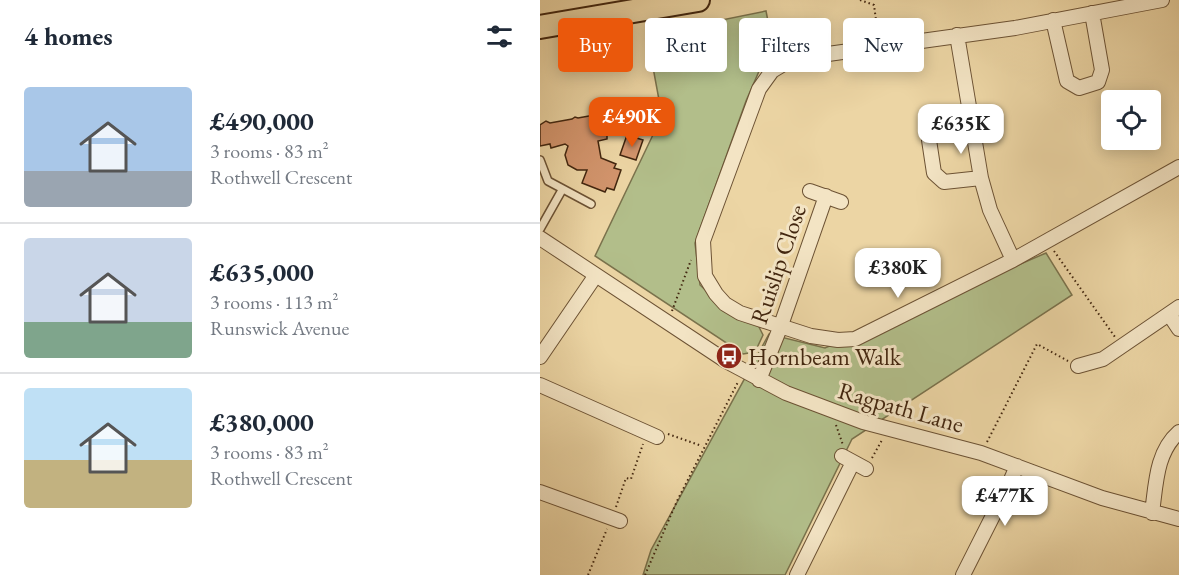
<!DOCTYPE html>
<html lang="en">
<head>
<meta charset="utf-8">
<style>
	body { margin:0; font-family:"EB Garamond",serif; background:#f6f6f7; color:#1f2937; height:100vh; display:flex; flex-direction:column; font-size:22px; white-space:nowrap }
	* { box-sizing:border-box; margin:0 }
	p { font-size:20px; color:#747a83 }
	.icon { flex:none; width:33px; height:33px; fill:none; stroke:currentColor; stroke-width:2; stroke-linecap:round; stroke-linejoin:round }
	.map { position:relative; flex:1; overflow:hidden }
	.panel { display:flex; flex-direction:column; background:#fff; width:540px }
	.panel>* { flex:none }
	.guide { position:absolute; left:18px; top:18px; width:531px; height:54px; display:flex; gap:12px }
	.fabs { position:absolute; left:561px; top:90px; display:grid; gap:12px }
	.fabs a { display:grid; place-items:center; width:60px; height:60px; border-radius:6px; background:#fff; box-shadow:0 3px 15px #0003; font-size:30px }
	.price { position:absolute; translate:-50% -51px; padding:0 14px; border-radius:12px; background:#fff; color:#222; font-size:20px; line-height:39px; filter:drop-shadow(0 2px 3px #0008) }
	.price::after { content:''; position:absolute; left:50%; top:36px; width:18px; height:14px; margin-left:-9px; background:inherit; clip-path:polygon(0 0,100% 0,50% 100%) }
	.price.selected { background:#ea580c; color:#fff }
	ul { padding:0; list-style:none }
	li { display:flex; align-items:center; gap:18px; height:150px; padding:0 24px }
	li+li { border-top:2px solid #e0e1e3 }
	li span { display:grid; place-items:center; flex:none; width:168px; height:120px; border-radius:6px; color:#555 }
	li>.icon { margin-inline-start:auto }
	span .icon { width:72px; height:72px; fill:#fffc; stroke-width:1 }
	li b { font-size:26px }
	h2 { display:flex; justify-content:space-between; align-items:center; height:72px; padding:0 24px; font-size:26px }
	.tag { padding:0 21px; border-radius:6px; background:#fff; box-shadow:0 3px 15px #0003; font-size:21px; line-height:54px }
	.tag.selected { background:#ea580c; color:#fff }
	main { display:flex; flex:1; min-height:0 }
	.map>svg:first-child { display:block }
</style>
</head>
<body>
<main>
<section class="panel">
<h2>4 homes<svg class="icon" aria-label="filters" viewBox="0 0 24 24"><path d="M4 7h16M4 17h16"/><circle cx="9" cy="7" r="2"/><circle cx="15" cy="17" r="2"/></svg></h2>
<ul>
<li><span style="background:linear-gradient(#a9c7e8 70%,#9aa5b1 0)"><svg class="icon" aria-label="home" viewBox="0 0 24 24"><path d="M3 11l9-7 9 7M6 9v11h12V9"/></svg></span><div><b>£490,000</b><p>3 rooms · 83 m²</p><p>Rothwell Crescent</p></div></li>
<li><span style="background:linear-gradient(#c9d6e8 70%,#7fa58c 0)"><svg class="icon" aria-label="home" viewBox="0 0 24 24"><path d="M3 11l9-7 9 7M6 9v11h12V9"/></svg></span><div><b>£635,000</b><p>3 rooms · 113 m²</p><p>Runswick Avenue</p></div></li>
<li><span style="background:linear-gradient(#bfe0f5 60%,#c2b280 0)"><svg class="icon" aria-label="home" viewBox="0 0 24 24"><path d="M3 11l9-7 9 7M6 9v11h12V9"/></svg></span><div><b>£380,000</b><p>3 rooms · 83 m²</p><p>Rothwell Crescent</p></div></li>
</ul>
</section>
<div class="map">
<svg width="639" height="575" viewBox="0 0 639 575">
	<rect width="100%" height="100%" fill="#ecd5a4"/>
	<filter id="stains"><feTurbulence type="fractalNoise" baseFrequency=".00333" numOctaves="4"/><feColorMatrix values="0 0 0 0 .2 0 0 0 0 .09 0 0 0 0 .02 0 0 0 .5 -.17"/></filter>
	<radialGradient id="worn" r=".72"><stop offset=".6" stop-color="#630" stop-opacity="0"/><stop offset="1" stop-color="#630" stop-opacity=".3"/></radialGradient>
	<!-- green -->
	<path fill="#b2be8a" stroke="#7a724c" stroke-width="1.5" d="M226 11 235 57 220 69 206 101 155 243 160 285 189 312 216 321 223 335 215 352 203 354 55 256 122 116 107 35Z
		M506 253 532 295 312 439 245 575H103L111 550 229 334 285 348Z"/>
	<!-- building -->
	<path fill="#d2946c" stroke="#42260f" stroke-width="1.5" d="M95 109 93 112 99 113 103 120 100 128 67 135V139L58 141 61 158 76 164 74 168 81 170 74 190 67 188 65 192 42 183 47 170H37L28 165 25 155 28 146 25 144 11 148 10 144 0 146V125L6 121 10 123 32 119 35 117 38 118 60 114 62 112 66 114Z
		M87 135 103 140 96 160 80 155Z"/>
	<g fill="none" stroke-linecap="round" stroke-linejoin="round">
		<defs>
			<path id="service" d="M0 160 8 181 51 204
				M0 229 22 190"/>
			<path id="minor" d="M622 0 475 28 252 59 232 71 219 89 163 241 165 276 176 294 185 304 200 313 271 336 298 340 315 339 473 260 639 167
				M513 20 527 81 539 88 558 82 562 70 552 13
				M417 35 441 178 450 210 473 260
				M431 123 399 130 389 140 394 173 404 182 441 178
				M270 191 301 202
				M0 238 186 361 246 393 323 422 441 453 562 498 639 519
				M629 314 639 329
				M0 357 56 275
				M538 366 563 359 639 307
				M219 380 240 328 286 196
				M0 385 117 437
				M302 456 326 469
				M0 492 80 521
				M612 513C616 484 616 452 639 432
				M257 575 313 462
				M423 575 470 482 477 466"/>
			<path id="primary" d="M0 27 158 0"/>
		</defs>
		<!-- service casing -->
		<use href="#service" stroke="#6c5234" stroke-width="10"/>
		<!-- minor casing -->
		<use href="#minor" stroke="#6c5234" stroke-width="16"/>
		<!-- primary casing -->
		<use href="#primary" stroke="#42260f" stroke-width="26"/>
		<!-- path -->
		<path stroke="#42260f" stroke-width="2" stroke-dasharray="1.5 3" stroke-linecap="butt" d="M320 0 334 5 338 35
			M514 251 575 337
			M132 311 151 260
			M296 425 303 445
			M128 434 162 446
			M447 442 497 344 528 361
			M332 458 342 440
			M76 507 86 478 91 479 103 444
			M48 575 67 529
			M105 575 137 501 198 382"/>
		<!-- service -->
		<use href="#service" stroke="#f3e4c4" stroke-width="7"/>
		<!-- minor -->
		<use href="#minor" stroke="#f3e4c4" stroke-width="14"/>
		<!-- primary -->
		<use href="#primary" stroke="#ecd5a4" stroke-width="22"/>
	</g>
	<!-- icons -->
	<defs>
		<symbol id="bus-disc" viewBox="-11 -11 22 22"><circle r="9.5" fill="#8f2418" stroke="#f3e4c4"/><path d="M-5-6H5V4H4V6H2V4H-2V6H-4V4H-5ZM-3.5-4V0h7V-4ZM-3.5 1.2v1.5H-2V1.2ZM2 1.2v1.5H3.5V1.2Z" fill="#fff"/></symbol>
	</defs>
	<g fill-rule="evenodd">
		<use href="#bus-disc" x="174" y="341" width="30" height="30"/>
	</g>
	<g text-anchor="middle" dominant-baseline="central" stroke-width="6" stroke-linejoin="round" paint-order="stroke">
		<!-- street labels -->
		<g font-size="24" fill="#42260f" stroke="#f3e4c4">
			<text transform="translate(238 264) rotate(-71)">Ruislip Close</text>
			<text transform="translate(361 407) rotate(16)">Ragpath Lane</text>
		</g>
		<!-- poi labels -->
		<g font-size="24" fill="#42260f" stroke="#f3e4c4" text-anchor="start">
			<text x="208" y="356">Hornbeam Walk</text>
		</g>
	</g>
	<rect width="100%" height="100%" filter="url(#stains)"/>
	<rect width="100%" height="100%" fill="url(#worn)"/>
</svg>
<div class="fabs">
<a><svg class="icon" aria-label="locate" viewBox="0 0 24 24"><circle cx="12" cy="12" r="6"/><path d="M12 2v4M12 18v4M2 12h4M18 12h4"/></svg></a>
</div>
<b class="price selected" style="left:92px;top:148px">£490K</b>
<b class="price" style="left:421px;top:155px">£635K</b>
<b class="price" style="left:358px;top:299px">£380K</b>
<b class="price" style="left:465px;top:527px">£477K</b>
<div class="guide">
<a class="tag selected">Buy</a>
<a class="tag">Rent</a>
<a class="tag">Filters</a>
<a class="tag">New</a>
</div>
</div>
</main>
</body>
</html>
